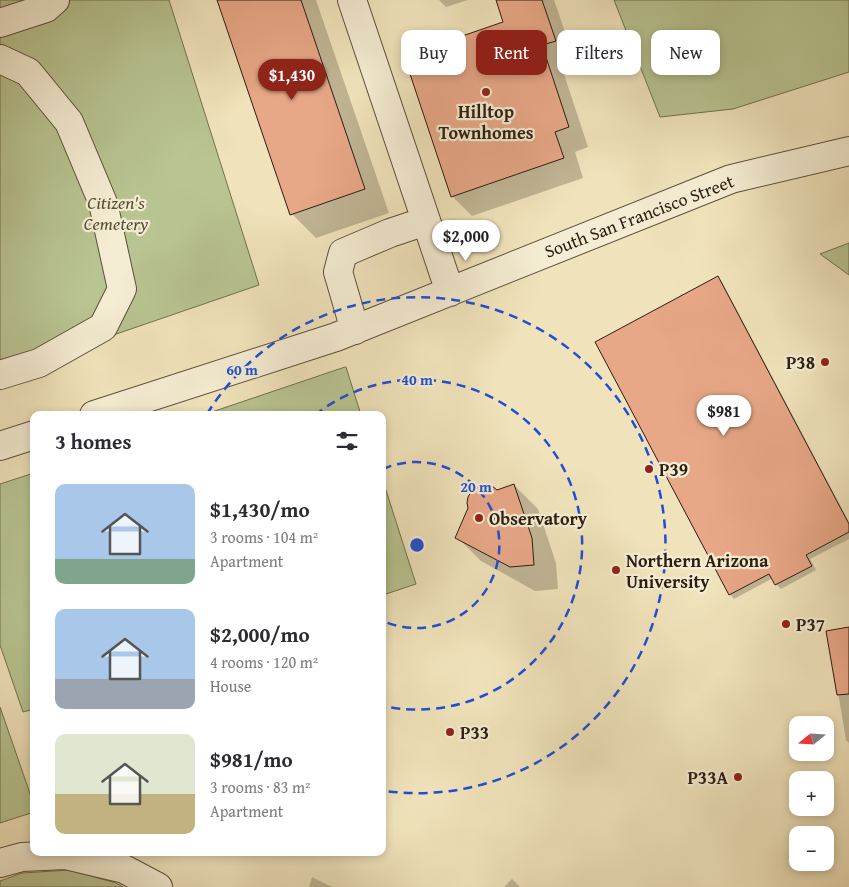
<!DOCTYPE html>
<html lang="en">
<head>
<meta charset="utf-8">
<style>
	body { margin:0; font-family:"Gentium Book Plus",serif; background:#f2f2f3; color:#2b2b33; height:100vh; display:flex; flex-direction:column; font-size:19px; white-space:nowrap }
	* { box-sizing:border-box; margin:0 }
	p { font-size:16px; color:#7c7c81 }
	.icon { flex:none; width:28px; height:28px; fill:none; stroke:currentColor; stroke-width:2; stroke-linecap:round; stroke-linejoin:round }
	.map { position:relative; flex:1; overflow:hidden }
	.side { position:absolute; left:30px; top:411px; width:356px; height:445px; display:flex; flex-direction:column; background:#fff; border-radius:10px; box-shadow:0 2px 8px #0003 }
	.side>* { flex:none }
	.hud { position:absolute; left:401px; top:30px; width:372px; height:45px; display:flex; gap:10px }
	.needle { width:32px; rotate:252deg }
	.controls { position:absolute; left:789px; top:716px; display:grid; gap:10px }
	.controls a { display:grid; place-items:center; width:45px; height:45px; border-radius:10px; background:#fff; box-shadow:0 2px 8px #0003; font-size:25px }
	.price { position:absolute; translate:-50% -42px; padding:0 11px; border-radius:18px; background:#fff; color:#222; font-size:16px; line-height:32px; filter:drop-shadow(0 1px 2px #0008) }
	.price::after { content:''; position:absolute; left:50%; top:30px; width:15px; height:11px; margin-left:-8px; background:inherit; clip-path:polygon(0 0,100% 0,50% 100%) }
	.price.selected { background:#8f2418; color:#fff }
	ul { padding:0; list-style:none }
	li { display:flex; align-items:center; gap:15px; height:125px; padding:0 25px }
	li span { display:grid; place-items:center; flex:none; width:140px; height:100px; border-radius:10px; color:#555 }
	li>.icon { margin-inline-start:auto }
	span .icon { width:60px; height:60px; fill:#fffc; stroke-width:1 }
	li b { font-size:21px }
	h2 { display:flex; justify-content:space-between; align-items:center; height:60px; padding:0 25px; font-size:21px }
	.pill { padding:0 18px; border-radius:10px; background:#fff; box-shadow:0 2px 8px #0003; font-size:18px; line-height:45px }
	.pill.selected { background:#8f2418; color:#fff }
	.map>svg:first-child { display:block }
</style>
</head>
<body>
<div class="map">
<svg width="849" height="887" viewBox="0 0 849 887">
	<rect width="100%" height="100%" fill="#f0e3bb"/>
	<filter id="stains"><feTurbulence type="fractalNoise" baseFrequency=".004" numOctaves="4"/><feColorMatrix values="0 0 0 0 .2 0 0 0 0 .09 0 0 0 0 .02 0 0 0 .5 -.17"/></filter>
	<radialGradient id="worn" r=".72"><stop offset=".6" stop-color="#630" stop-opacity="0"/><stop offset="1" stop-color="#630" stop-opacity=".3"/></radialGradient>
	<!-- green -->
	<path fill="#b8c491" stroke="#727051" d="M0 0H169L259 285 0 374Z
		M614 0H849V72L733 109 660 117Z
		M849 243V275L820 254Z
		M346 367 361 415H203L345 367Z
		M34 473V709L23 712 0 645V484Z
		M383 481 416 584 383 595 382 594Z
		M0 707 34 805V812L0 823Z
		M70 870 116 883 123 887H0V881L22 873Z"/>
	<!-- shadow -->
	<path fill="#0003" d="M219 0H316L389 213 316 238 292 214Z
		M439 0H468L446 7Z
		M497 0H554L575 61 561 65 588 147 575 152 583 178 472 216 452 196 505 23Z
		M718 278 722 282 849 522V539L810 559 816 570 781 589 776 584 773 578 734 599 730 594Z
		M514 485 538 509 556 563 558 589 535 591 481 561 457 537 497 491Z
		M849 628V743L846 740 828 632Z
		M312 877 332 887H309Z
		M512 879 520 887H504Z"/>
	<!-- building -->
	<path fill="#e8a787" stroke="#2c1d11" d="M217 0H301L365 189 290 215Z
		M496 0H542L556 41 542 45 569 127 555 132 564 158 451 197 404 56 503 22Z
		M718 276 849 524V532L806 555 812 566 775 585 769 574 729 595 595 342Z
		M514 484 532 538 534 565 510 567 455 538 468 508 467 503 468 497 471 492 476 488 486 485 492 486 497 490Z
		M849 627V694L837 695 826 631Z"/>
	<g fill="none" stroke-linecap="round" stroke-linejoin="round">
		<defs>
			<path id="minor" d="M352 0 450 292
				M0 23 46 8 55 0
				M0 59 28 72 69 122 103 203 122 289 103 327 39 363 0 375
				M355 330 338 272 343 253 390 233 426 221
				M94 415 336 337 731 179 849 151
				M0 446 34 435
				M0 863 22 857 65 855 124 869 158 887"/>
		</defs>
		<!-- minor casing -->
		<use href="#minor" stroke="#5d4e3c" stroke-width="30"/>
		<!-- minor -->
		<use href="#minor" stroke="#f5edd3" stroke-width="28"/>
	</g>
	<!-- distance rings -->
	<g fill="none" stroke="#1d4ed8" stroke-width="2.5" stroke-dasharray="9 6">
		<path d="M383 469A83 83 0 1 1 383 621"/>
		<path d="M315 415A165 165 0 1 1 383 706"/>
		<path d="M207 414A248 248 0 1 1 385 791"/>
	</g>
	<!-- markers -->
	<g fill="#8f2418" stroke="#f5edd3" stroke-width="2">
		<circle cx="486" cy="92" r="5"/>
		<circle cx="825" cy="362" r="5"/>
		<circle cx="649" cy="469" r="5"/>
		<circle cx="479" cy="518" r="5"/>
		<circle cx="616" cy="570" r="5"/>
		<circle cx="786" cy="624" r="5"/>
		<circle cx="450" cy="732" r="5"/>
		<circle cx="738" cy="777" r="5"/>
	</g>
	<g text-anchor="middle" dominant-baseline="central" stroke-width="4.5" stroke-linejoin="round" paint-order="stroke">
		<!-- poi labels -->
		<g font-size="18" font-weight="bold" fill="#2c1d11" stroke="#f5edd3" text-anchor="start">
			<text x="486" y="111" text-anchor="middle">Hilltop<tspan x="486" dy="21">Townhomes</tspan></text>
			<text x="815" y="362" text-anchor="end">P38</text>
			<text x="659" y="469">P39</text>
			<text x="489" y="518">Observatory</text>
			<text x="626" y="560">Northern Arizona<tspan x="626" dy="21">University</tspan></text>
			<text x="796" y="624">P37</text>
			<text x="460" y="732">P33</text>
			<text x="728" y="777" text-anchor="end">P33A</text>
		</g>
		<!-- park labels -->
		<g font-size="18" font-style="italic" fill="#564f37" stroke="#f5edd3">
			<text x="116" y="202">Citizen's<tspan x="116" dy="21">Cemetery</tspan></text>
		</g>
		<!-- street labels -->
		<g font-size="18" fill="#2c1d11" stroke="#f5edd3">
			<text transform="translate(639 216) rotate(-21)">South San Francisco Street</text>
		</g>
	</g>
	<circle cx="417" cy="545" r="8" fill="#1d4ed8" stroke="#f5edd3" stroke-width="2.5"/>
	<g font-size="15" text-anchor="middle" font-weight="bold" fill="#1d4ed8" stroke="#f5edd3" stroke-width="4.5" stroke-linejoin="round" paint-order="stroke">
		<text x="242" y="375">60 m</text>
		<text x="417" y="385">40 m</text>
		<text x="476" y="492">20 m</text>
	</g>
	<rect width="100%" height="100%" filter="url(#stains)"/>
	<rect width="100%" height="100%" fill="url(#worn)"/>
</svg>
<div class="controls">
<a><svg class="needle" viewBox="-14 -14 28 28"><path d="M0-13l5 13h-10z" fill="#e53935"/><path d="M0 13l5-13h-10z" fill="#7c7c81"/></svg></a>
<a>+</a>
<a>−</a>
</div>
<b class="price selected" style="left:292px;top:101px">$1,430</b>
<b class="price" style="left:466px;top:262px">$2,000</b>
<b class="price" style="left:724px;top:437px">$981</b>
<div class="hud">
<a class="pill">Buy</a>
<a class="pill selected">Rent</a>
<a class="pill">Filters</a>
<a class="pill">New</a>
</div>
<section class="side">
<h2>3 homes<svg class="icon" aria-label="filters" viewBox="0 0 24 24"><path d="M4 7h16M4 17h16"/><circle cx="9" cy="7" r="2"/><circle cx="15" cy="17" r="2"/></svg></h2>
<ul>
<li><span style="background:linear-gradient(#a9c7e8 75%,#7fa58c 0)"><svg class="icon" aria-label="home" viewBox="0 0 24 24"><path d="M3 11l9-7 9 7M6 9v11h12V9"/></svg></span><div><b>$1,430/mo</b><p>3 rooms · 104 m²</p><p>Apartment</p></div></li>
<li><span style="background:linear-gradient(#a9c7e8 70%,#9aa5b1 0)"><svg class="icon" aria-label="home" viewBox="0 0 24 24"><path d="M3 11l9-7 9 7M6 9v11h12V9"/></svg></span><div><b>$2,000/mo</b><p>4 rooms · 120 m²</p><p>House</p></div></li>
<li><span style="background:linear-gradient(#dfe7d0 60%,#c2b280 0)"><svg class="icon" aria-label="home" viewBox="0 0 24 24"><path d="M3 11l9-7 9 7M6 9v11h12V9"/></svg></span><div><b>$981/mo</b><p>3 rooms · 83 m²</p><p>Apartment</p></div></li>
</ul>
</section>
</div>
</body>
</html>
